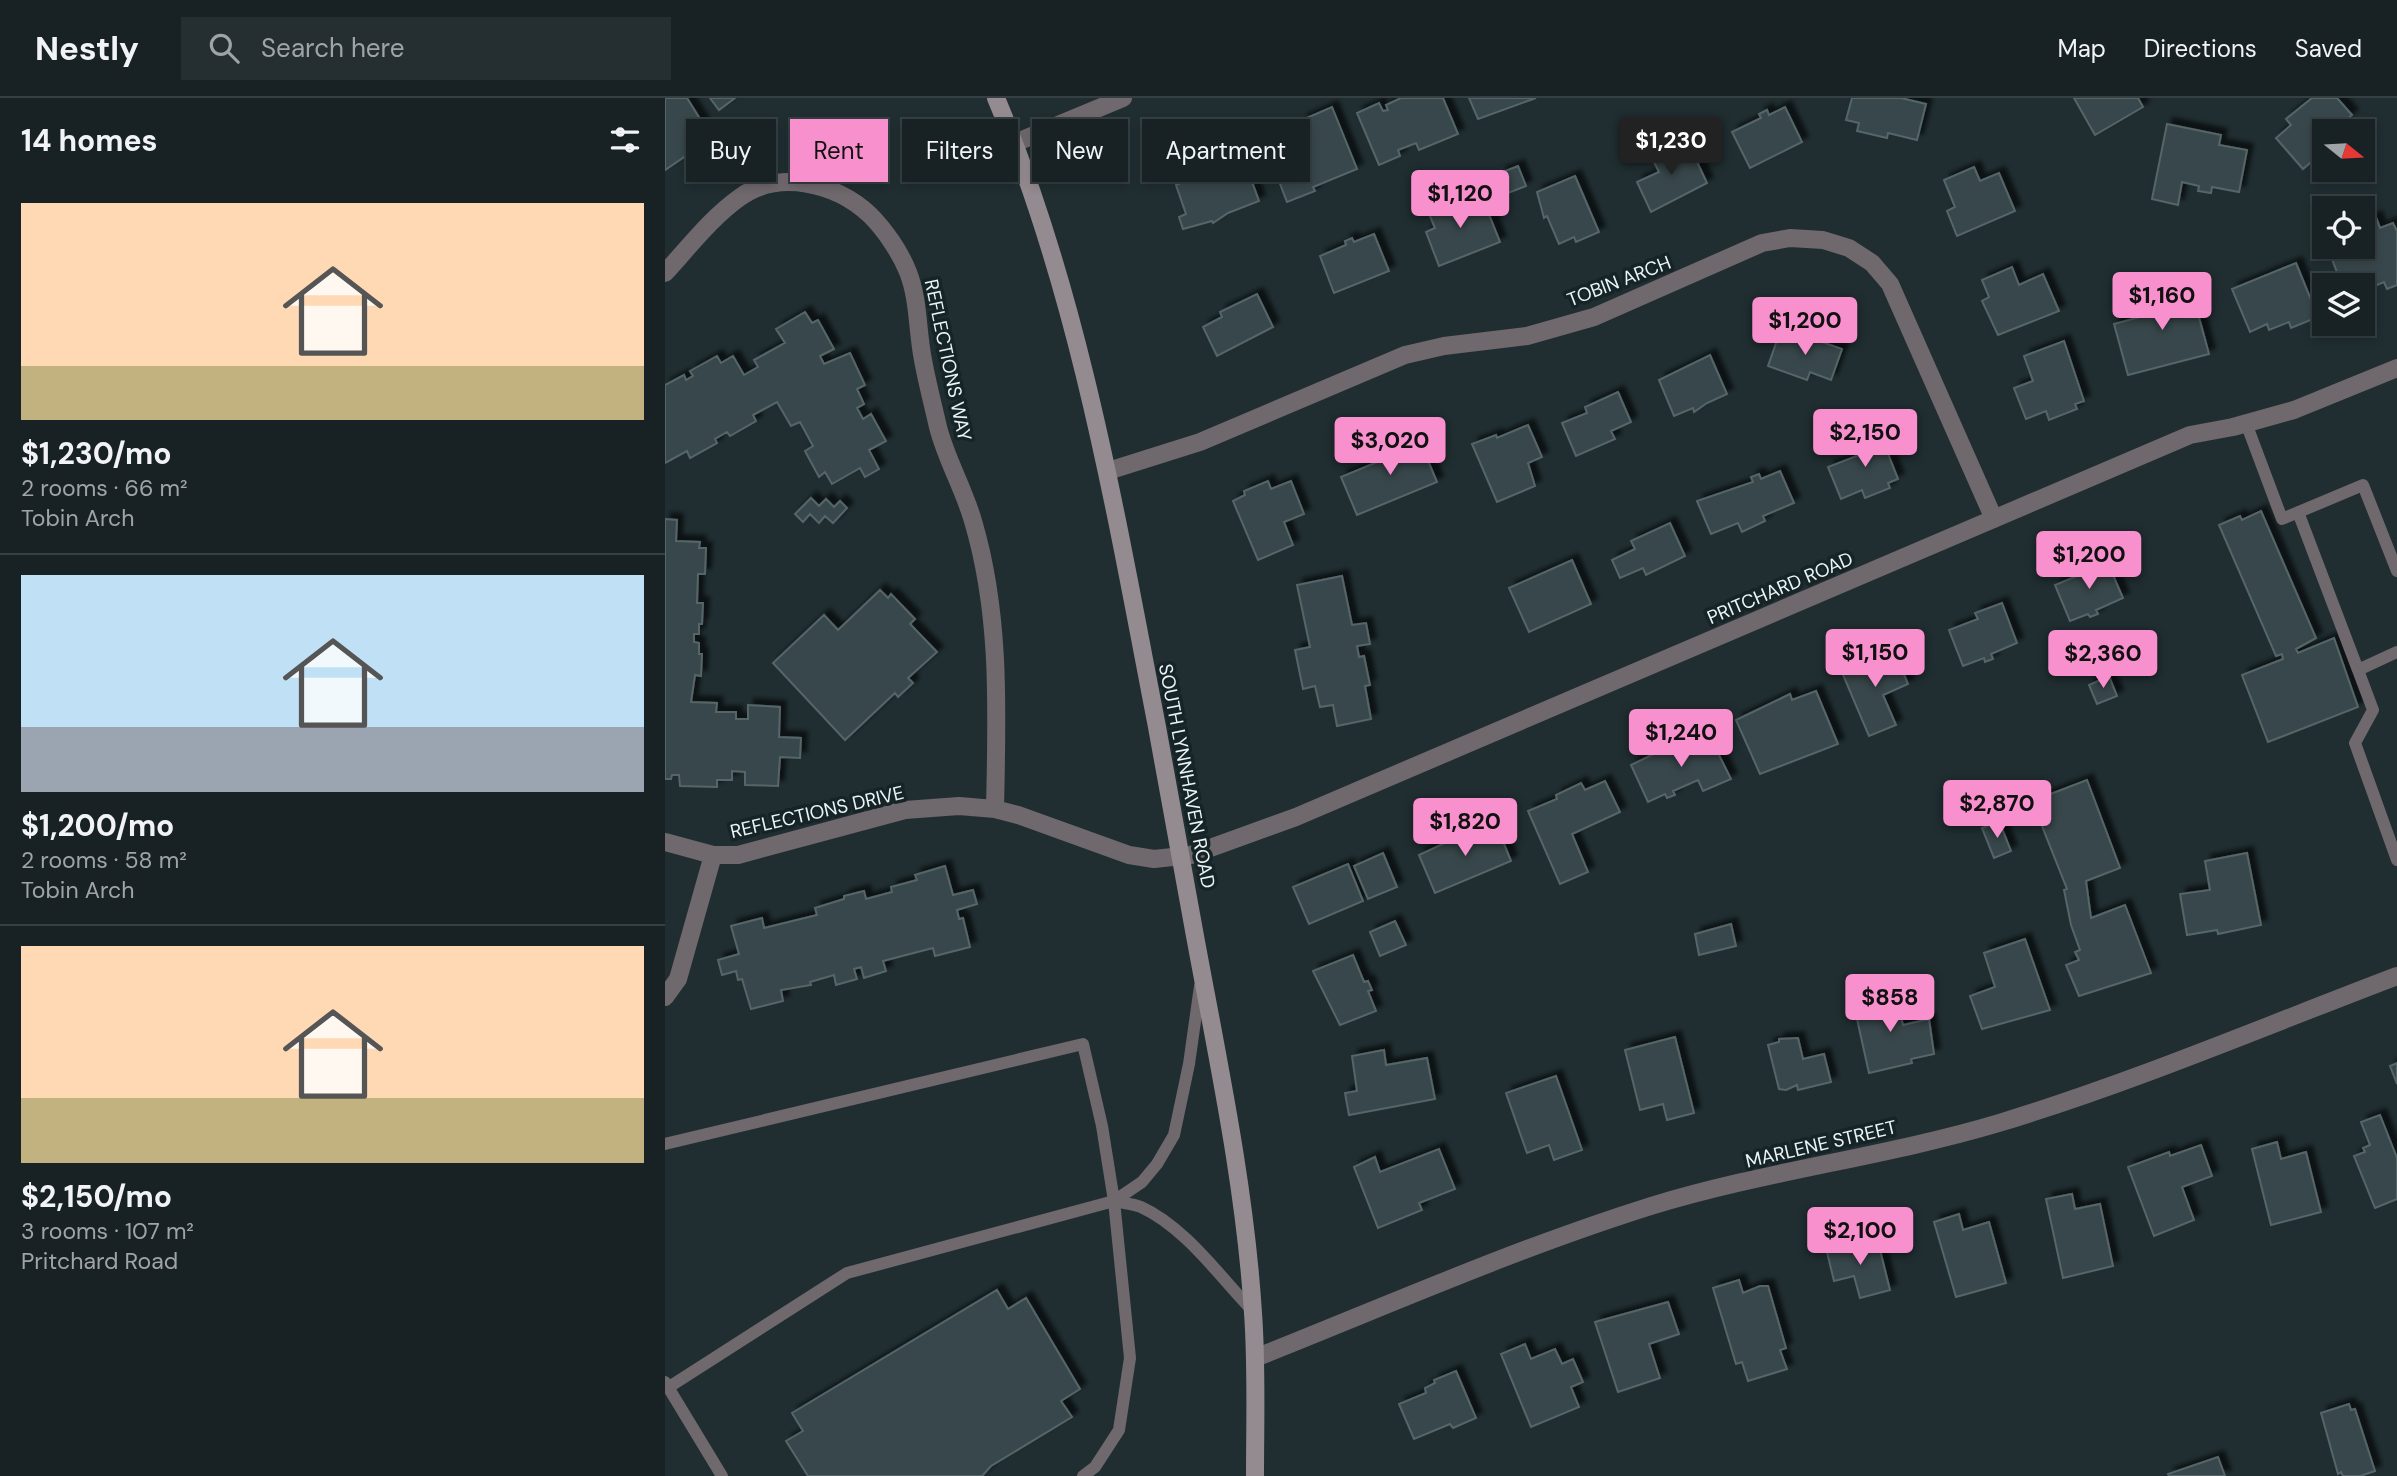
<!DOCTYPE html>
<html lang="en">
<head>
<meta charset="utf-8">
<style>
	body { margin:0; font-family:"DM Sans",sans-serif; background:#252f32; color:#f1f3f6; height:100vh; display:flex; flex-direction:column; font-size:26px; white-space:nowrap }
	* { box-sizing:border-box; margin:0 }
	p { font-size:23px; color:#9fa4a7 }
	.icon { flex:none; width:38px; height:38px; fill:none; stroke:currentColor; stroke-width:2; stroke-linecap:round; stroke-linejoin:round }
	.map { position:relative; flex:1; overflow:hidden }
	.details { display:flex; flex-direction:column; background:#182225; width:665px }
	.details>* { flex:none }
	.hud { position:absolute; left:21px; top:21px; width:665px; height:63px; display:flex; gap:14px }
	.needle { width:46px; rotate:108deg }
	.fabs { position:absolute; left:1647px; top:21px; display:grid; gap:14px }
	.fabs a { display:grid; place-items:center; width:63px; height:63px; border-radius:0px; background:#182225; box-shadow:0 4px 10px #0003,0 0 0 2px #363f42; font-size:35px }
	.price { position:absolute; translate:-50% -60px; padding:0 16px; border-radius:7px; background:#f790cd; color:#111; font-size:23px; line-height:46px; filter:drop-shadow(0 2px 4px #0008) }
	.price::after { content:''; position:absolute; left:50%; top:42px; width:21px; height:16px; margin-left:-10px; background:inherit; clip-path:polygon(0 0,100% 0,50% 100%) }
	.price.active { background:#222; color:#fff }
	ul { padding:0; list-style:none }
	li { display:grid; align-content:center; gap:14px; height:371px; padding:0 21px }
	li+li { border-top:2px solid #363f42 }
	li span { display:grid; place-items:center; height:217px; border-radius:0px; color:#555 }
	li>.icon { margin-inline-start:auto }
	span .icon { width:126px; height:126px; fill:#fffc; stroke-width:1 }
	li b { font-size:30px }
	h2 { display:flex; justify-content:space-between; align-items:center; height:84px; padding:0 21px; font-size:30px }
	.tag { padding:0 24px; border-radius:0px; background:#182225; box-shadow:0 4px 10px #0003,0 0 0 2px #363f42; font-size:24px; line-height:63px }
	.tag.active { background:#f790cd; color:#111 }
	header { display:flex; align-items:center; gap:42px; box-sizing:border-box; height:98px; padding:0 35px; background:#182225; border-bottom:2px solid #363f42 }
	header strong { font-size:33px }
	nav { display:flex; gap:38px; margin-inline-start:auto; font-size:24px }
	.search { width:490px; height:63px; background:#252f32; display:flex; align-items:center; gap:18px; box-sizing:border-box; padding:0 24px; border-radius:0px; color:#9fa4a7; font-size:26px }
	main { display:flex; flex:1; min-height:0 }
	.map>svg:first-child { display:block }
</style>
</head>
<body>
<header>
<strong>Nestly</strong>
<div class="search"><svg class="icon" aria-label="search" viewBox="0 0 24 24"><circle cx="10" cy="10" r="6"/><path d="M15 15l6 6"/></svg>Search here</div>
<nav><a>Map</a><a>Directions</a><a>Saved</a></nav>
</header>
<main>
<section class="details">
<h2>14 homes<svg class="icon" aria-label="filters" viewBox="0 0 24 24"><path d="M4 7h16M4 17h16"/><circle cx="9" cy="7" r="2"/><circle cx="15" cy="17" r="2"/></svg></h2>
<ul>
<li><span style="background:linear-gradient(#ffd9b3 75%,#c2b280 0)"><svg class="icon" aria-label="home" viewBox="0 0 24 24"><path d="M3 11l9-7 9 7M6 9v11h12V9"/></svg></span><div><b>$1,230/mo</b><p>2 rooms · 66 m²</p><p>Tobin Arch</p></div></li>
<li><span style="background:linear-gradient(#bfe0f5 70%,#9aa5b1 0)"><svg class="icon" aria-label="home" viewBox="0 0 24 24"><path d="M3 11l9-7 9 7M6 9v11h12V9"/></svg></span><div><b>$1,200/mo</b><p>2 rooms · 58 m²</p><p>Tobin Arch</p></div></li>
<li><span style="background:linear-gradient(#ffd9b3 70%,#c2b280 0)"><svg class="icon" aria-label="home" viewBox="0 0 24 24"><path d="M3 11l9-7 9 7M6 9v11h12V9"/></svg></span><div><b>$2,150/mo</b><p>3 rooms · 107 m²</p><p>Pritchard Road</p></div></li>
</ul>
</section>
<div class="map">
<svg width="1732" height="1378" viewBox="0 0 1732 1378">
	<defs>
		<filter id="shadow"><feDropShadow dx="6" dy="-6" stdDeviation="2" flood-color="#0009"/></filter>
	</defs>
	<rect width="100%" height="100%" fill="#202e31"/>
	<!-- building -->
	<path fill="#38474b" stroke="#556568" stroke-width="2" filter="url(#shadow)" d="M0 0H22L47 40 0 72Z
		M45 0H70L54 12Z
		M736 0H778L793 36 754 52 751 45 733 52 735 58 714 67 692 15 714 5 718 13 723 12 721 7Z
		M804 0H871L813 21Z
		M1187 0H1236L1261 6 1252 42 1223 35 1222 40 1192 33 1194 25 1181 22Z
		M1409 0H1473L1478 9 1430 37Z
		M1647 0H1672L1687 17 1668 33H1659V53L1638 71 1611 40 1626 27 1621 21Z
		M667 9 692 71 648 89 650 93 622 104 602 52 635 36 638 41 644 38 637 22Z
		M1120 9 1137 44 1085 70 1067 34 1096 20 1094 16 1102 12 1104 17Z
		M1502 26 1556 37 1554 47 1582 52 1574 94 1547 89 1546 95 1533 93 1534 88 1517 84 1513 107 1487 101Z
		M1010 42 1018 60 1028 55 1042 85 986 114 972 84 994 74 984 54Z
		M574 48 594 103 563 115 548 125 547 123 518 131 514 119 521 116 511 87 528 80 526 75 547 67 544 59Z
		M853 68 861 88 843 95 835 75Z
		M1309 69 1315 83 1334 75 1350 113 1292 138 1282 113 1290 109 1279 82Z
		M910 78 934 134 911 144 909 139 894 146 882 118 879 120 872 94Z
		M802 95 810 114 821 109 835 144 774 168 761 134 770 130 762 111Z
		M1711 119 1715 130 1728 125 1732 133V187L1722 191 1719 184 1700 192 1698 187H1677L1663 151 1698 149V125Z
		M709 136 724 173 669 195 655 158 681 147 680 143 687 140 689 144Z
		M1631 165 1653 219 1626 230 1624 224 1604 232 1602 226 1585 234 1567 191Z
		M1347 169 1354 187 1378 176 1394 213 1333 237 1317 203 1324 199 1317 182Z
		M1526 190 1544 256 1463 277 1449 226 1479 218 1474 200 1505 192 1506 195Z
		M592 196 608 229 552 258 538 229 557 219 555 214Z
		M140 214 147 225 153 222 169 251 155 258 159 266 185 255 200 287 192 291 199 306 192 310 198 321 206 316 221 343 204 352 214 371 200 379 195 370 167 386 160 374 154 379 140 353 148 348 135 324 126 328 112 304 88 317 91 323 65 338 62 334 50 341 52 345 25 360 22 353 0 365V287L19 277 21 282 28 278 25 273 52 258 56 265 68 258 79 277 93 269 89 262 120 245 111 231Z
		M1115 234 1141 244 1143 239 1177 251 1166 282 1145 274 1142 282 1103 268Z
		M1399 243 1419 303 1410 306 1412 311 1384 322 1381 313 1361 321 1349 290 1368 283 1359 258Z
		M1045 257 1062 296 1042 305 1029 314 1028 310 1009 318 994 282Z
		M953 294 966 324 946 333 950 341 911 358 897 325 922 315 920 309Z
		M863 327 877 359 863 365 870 388 832 404 807 346 831 337 832 340Z
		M1214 333 1233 381 1223 385 1225 390 1200 400 1197 392 1176 401 1163 369 1197 356 1191 342Z
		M753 339 772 384 692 417 676 379 722 360 719 353Z
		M1115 373 1129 405 1098 418 1100 423 1077 434 1073 425 1046 436 1032 403 1088 384 1086 379 1094 376 1096 381Z
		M603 383 606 391 626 383 639 416 619 424 628 447 593 462 568 403 580 397 579 393Z
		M146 400 154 408 161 401 169 409 175 403 182 410 168 425 160 418 154 425 145 416 138 424 130 416Z
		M1596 413 1651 540 1631 551 1633 555 1669 540 1693 609 1603 644 1577 577 1618 561 1617 556 1611 558 1554 427 1575 418 1577 422Z
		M0 421 12 422 11 443 35 444 34 450H41L40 476H33L32 505H38L37 526H34V536H29V544L34 545V556H37L36 578 30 577 26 604 52 605 51 614H71V621H83V607L115 609 114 639 136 640 135 660 115 659 113 688 80 687V674L67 673V682H52V689L15 688 14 677H7L6 681H0Z
		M1005 425 1020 458 981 477 978 470 955 480 947 462 970 451 966 443Z
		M1441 461 1458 500 1431 512 1433 516 1425 519 1423 516 1405 523 1390 487 1417 476 1416 471Z
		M907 462 926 506 864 534 844 490Z
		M677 478 687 527 701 525 705 546 692 548 694 559 699 558 705 587 700 588 706 621 672 628 668 607 655 609 650 588 638 591 630 552 645 549 632 487Z
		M215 492 223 500 226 496 250 521 245 526 272 554 243 580 248 585 233 599 230 595 180 642 108 565 159 517 173 532Z
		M1337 505 1352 545 1326 556 1328 561 1320 564 1319 560 1298 568 1284 532 1313 521 1310 515Z
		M1228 550 1243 586 1218 597 1231 627 1204 638 1176 572Z
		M1444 578 1452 598 1432 606 1424 587Z
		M1151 593 1173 646 1095 676 1071 622 1125 596 1127 602Z
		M1045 639 1066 681 1038 693 1033 682 1008 693 1010 697 1002 700 1000 696 983 704 966 667 1022 640 1025 648Z
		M1422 682 1455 770 1421 783 1426 820 1460 807 1486 875 1414 898 1401 867 1414 862 1410 854 1415 852 1406 827 1399 792 1402 791 1367 703Z
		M940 683 955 714 907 736 923 774 895 786 863 713 892 701 891 697 916 685 920 692Z
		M1334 723 1346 753 1329 760 1317 730Z
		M831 726 846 763 770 795 754 757 810 731 811 734Z
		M718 755 732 789 703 801 689 768Z
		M1582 755 1596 827 1553 836 1552 832 1522 837 1515 796 1545 792 1540 763Z
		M683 766 698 803 644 826 628 789Z
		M280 768 288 797 308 792 312 806 292 812 294 821 298 820 305 849 270 858 268 850 218 863 221 873 199 880 196 869 189 871 192 881 171 887 169 877 145 884 146 887 116 892 118 903 86 911 77 881 73 882 71 873 57 877 53 862 74 856 66 828 97 820 99 830 152 817 150 810 179 801V798L199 793 201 801 227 794 226 789 252 782 250 777Z
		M730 823 741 847 715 858 705 834Z
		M1066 826 1071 848 1034 857 1030 836Z
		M1360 841 1385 912 1317 931 1305 898 1330 889 1319 855Z
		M688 857 699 884 703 883 707 892 703 893 711 913 675 927 648 873Z
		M1230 894 1238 927 1264 921 1269 956 1246 961 1247 965 1204 975 1188 903Z
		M1010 939 1029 1015 1002 1022 998 1006 975 1012 960 952Z
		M1133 940 1138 961 1159 956 1166 984 1133 992 1132 987 1121 992 1114 991 1103 947 1114 944V941Z
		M719 952 721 967 762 960 770 1001 684 1017 680 995 692 993 687 958Z
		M1732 965V986L1725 968Z
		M891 978 917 1052 889 1062 884 1047 862 1055 841 995Z
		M1715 1017 1732 1060V1101L1710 1110 1689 1058 1700 1054 1698 1050 1705 1047 1696 1024Z
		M1612 1044 1616 1061 1641 1054 1656 1114 1606 1127 1587 1051Z
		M1536 1047 1547 1078 1517 1089 1529 1122 1489 1138 1463 1069 1504 1054 1505 1058Z
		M774 1051 790 1091 754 1105 757 1112 713 1130 689 1069 710 1059 715 1074Z
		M1407 1096 1410 1111 1435 1106 1448 1168 1398 1180 1381 1101Z
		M1294 1116 1298 1132 1324 1124 1341 1185 1291 1199 1269 1124Z
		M1194 1143 1195 1149 1213 1144 1225 1192 1195 1200 1189 1178 1169 1183 1161 1150Z
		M1074 1182 1078 1195 1095 1188H1103L1121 1250 1115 1252 1122 1271 1083 1283 1077 1264 1071 1266 1048 1190Z
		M332 1192 343 1211 361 1200 415 1291 396 1303 407 1319 326 1368 317 1378H143L121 1343 138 1333 127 1315Z
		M1003 1204 1014 1236 984 1246 995 1280 953 1294 930 1224Z
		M860 1246 866 1261 890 1251 897 1266 908 1261 918 1284 906 1289 914 1309 866 1329 836 1256Z
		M791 1273 811 1320 788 1330 785 1326 749 1341 734 1306 761 1295 760 1290 770 1285 769 1282Z
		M1684 1306 1686 1312 1690 1311 1710 1373 1695 1378H1678L1676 1374 1673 1376 1656 1315Z
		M1553 1359 1560 1378H1504L1503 1376Z"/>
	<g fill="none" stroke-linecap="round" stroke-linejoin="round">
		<!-- lane -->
		<path stroke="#6f686c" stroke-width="12" d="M1581 325 1617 421 1698 387 1732 473
			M1633 414 1693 572
			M1732 554 1693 572 1708 612 1690 645 1732 762
			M0 1046 418 946 437 1028 449 1103 465 1260 454 1332 430 1369 418 1378
			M449 1103C458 1105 468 1106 476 1109 520 1129 555 1179 588 1213
			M0 1284 57 1378
			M4 1289 182 1175 449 1103 477 1084 492 1066 509 1037 524 966 535 888"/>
		<!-- street -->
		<path stroke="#6f686c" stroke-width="18" d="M350 45 458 0
			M0 175C23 150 46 120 74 100 113 71 171 85 205 117 220 132 235 154 243 174 254 202 252 232 258 262 262 284 268 307 273 329 281 361 299 391 308 423 336 517 332 615 330 711
			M443 373 535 344 740 257 779 248 862 238 929 219 1097 145 1125 140 1158 142 1184 150 1207 165 1225 186 1329 421
			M0 744 48 757H73L240 712 294 708 330 711 353 717 464 757 489 761 526 757 631 719 1525 337 1568 329 1629 312 1732 270
			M0 899 13 881 48 757
			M590 1260C721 1208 852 1150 986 1108 1100 1073 1220 1059 1334 1025 1469 984 1600 928 1732 878"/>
		<!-- secondary -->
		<path stroke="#948b90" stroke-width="18" d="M331 0C415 200 451 417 492 629 505 699 517 769 530 838 553 963 580 1088 588 1215 592 1269 590 1324 590 1378"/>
	</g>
	<g text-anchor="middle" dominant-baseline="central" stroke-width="7" stroke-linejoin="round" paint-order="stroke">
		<!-- street labels -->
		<g font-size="19" fill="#ebf4f6" stroke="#162427">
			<text transform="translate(954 183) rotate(-21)">TOBIN ARCH</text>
			<text transform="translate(283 262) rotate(78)">REFLECTIONS WAY</text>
			<text transform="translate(1115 490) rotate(-23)">PRITCHARD ROAD</text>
			<text transform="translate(522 678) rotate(79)">SOUTH LYNNHAVEN ROAD</text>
			<text transform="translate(152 714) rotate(-13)">REFLECTIONS DRIVE</text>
			<text transform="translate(1156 1046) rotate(-13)">MARLENE STREET</text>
		</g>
	</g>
</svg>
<div class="fabs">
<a><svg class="needle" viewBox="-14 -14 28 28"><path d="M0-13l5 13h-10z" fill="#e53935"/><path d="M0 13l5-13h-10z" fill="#9fa4a7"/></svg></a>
<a><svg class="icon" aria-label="locate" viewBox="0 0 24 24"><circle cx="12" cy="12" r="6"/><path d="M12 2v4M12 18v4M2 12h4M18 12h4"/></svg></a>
<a><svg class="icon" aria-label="layers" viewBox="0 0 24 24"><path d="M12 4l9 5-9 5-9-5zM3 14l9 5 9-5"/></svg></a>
</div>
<b class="price active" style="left:1006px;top:79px">$1,230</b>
<b class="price" style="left:795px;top:132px">$1,120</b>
<b class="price" style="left:1497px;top:234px">$1,160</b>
<b class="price" style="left:1140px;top:259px">$1,200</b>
<b class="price" style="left:1200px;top:371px">$2,150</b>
<b class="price" style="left:725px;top:379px">$3,020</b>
<b class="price" style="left:1424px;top:493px">$1,200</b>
<b class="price" style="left:1210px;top:591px">$1,150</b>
<b class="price" style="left:1438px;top:592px">$2,360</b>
<b class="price" style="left:1016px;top:671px">$1,240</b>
<b class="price" style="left:1332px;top:742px">$2,870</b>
<b class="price" style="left:800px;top:760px">$1,820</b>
<b class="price" style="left:1225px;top:936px">$858</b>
<b class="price" style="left:1195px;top:1169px">$2,100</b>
<div class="hud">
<a class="tag">Buy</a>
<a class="tag active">Rent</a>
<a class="tag">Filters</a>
<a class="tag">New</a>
<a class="tag">Apartment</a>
</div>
</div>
</main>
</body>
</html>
